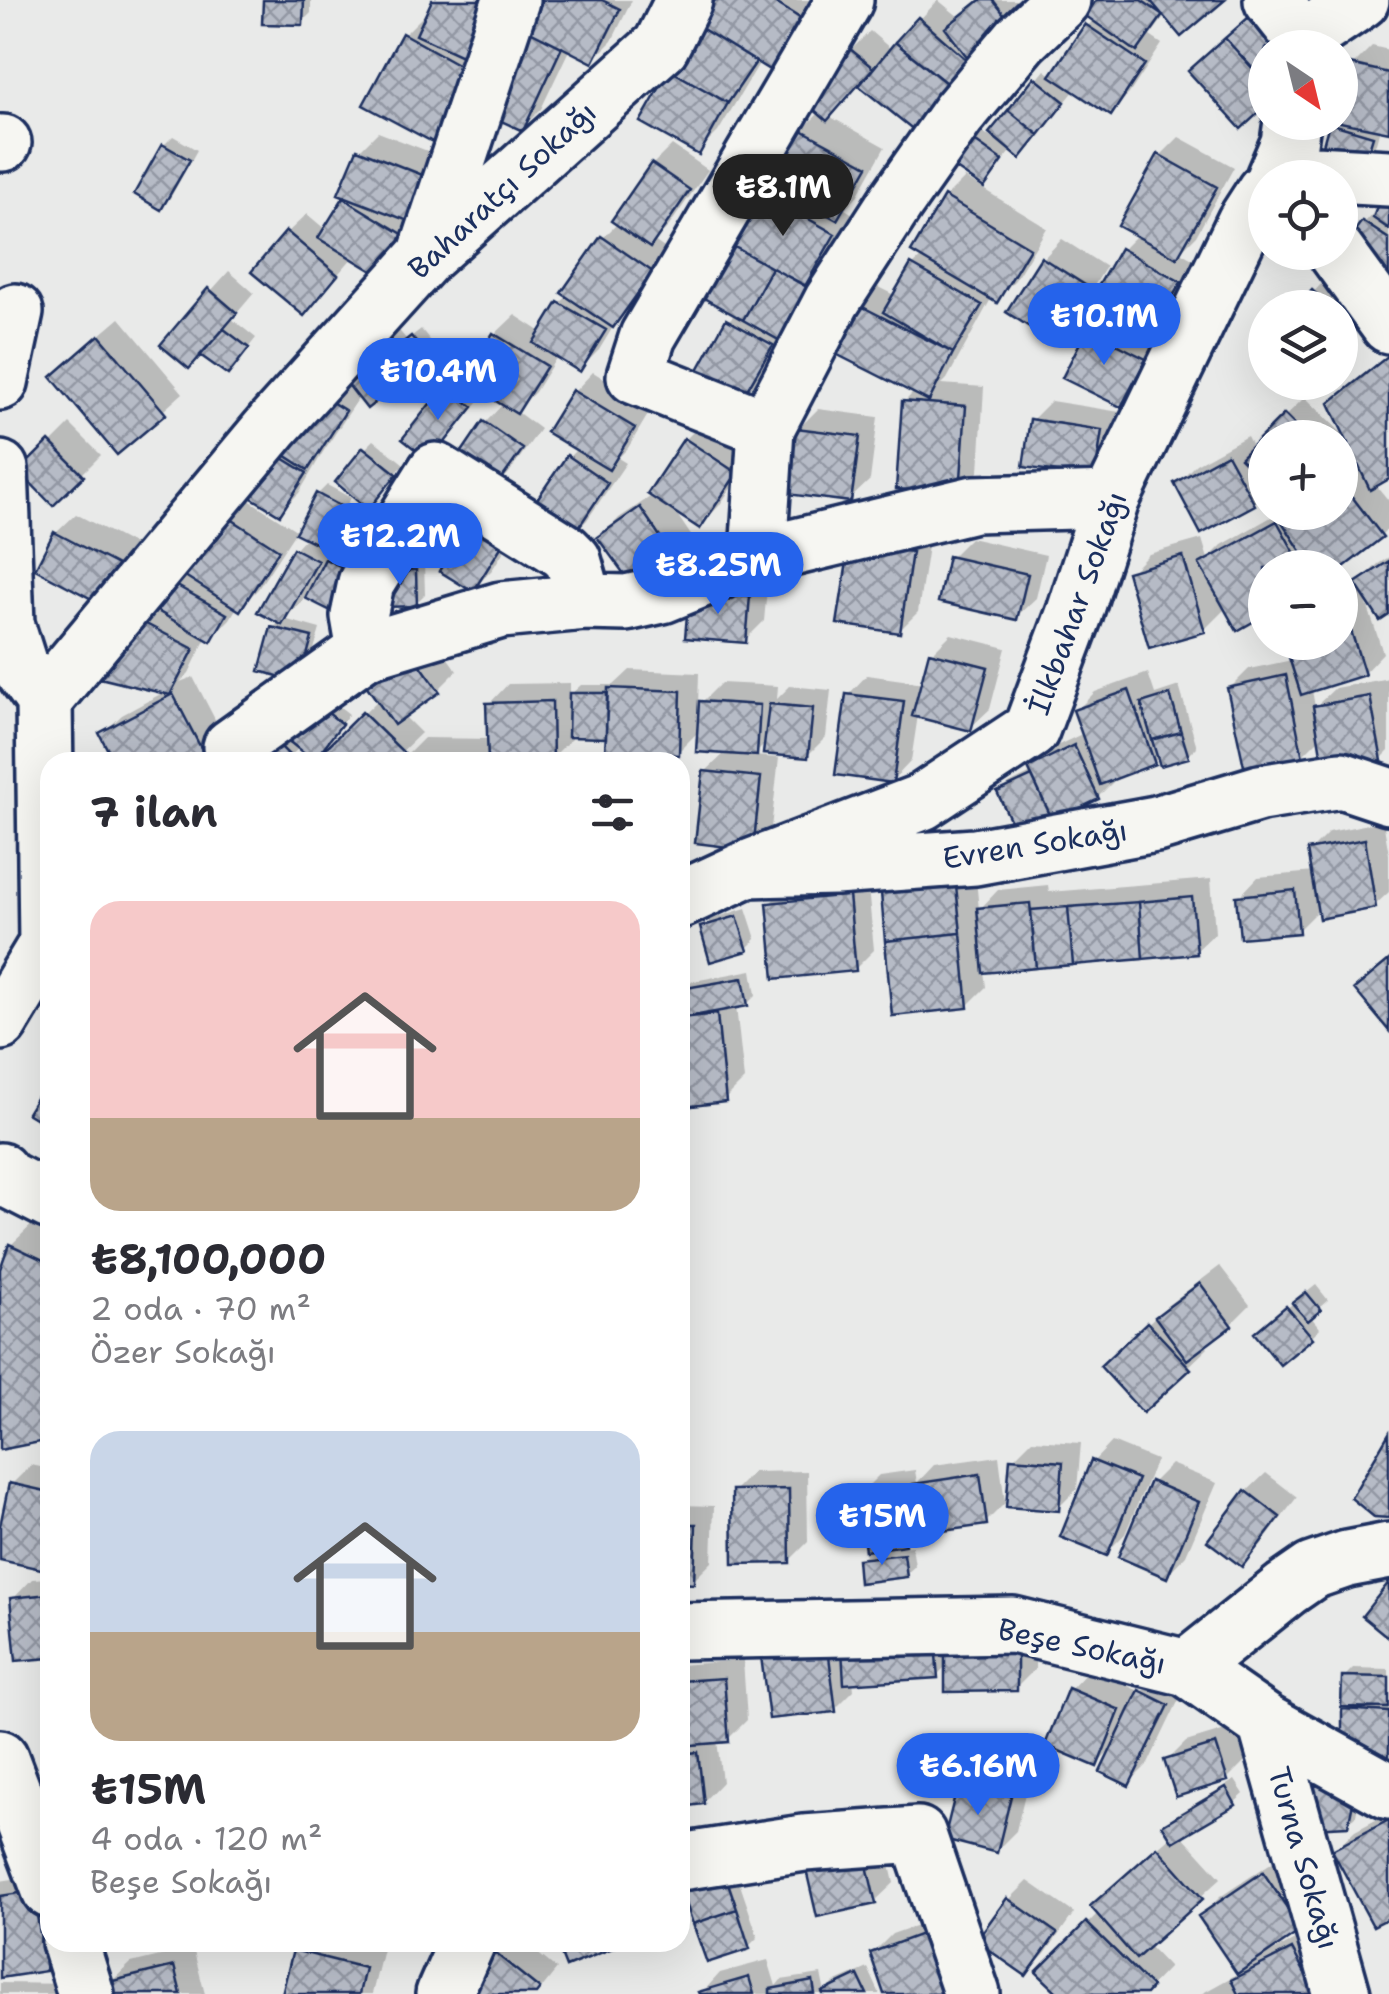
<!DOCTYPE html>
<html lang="tr">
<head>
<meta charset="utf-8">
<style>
	body { margin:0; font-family:"Shantell Sans",sans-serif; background:#f2f2f3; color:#2b2b33; height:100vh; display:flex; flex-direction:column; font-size:38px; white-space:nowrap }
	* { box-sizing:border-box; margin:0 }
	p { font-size:32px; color:#7c7c81 }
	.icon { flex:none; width:55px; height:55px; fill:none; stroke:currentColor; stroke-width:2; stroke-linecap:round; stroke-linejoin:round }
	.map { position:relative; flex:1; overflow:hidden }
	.side { position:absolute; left:40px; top:752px; width:650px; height:1200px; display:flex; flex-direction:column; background:#fff; border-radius:30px; box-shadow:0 10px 40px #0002 }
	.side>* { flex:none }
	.needle { width:65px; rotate:145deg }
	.tools { position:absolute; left:1248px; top:30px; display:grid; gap:20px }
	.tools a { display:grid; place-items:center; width:110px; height:110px; border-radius:50%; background:#fff; box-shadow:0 10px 40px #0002; font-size:50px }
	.price { position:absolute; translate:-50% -85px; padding:0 22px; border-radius:35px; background:#2563eb; color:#fff; font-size:32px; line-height:65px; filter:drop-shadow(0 2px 5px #0008) }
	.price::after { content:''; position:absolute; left:50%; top:60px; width:30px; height:22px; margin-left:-15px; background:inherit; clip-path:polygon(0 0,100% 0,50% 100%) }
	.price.on { background:#222; color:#fff }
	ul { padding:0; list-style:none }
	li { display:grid; align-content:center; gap:20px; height:530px; padding:0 50px }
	li span { display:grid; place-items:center; height:310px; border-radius:30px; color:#555 }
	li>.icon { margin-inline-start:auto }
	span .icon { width:180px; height:180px; fill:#fffc; stroke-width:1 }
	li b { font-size:42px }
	h2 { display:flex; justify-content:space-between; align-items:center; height:120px; padding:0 50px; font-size:42px }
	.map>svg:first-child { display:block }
</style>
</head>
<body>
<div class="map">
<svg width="1389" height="1994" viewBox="0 0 1389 1994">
	<defs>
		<pattern id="building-cross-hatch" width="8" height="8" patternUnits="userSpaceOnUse" patternTransform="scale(2.5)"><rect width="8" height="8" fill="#b6bbc6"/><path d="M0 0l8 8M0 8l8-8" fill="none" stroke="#9398a4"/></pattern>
	</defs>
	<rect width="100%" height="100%" fill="#e9eae9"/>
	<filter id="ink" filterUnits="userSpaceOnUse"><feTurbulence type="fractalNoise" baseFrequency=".01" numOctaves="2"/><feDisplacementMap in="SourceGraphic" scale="20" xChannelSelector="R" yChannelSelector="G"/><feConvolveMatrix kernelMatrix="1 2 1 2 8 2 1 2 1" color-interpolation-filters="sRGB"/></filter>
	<g filter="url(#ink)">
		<!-- shadow -->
		<path fill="#0003" d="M266 0H311V13L302 22Z
			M434 0 484 49 461 125 404 35 423 16 427 17Z
			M546 0H632L612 41 593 60 570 48 541 109 522 128Z
			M717 0H820L828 5 760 62 718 132 699 151 644 121Z
			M938 0 959 17 978 0H1036L983 42 963 63 968 66 915 127 860 83 829 116 885 147 856 198 845 209 853 214 759 380 740 399 728 321 736 313 705 296 763 193 773 183 802 130 820 112 851 50 870 31 892 50Z
			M1099 0H1221L1166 15 1150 36 1162 44 1129 94 1110 113 1075 90 1029 146 1012 149 984 185 950 161 976 127 990 137 1045 70 1053 76 1094 18Z
			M1372 46 1389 50V130L1380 128 1374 150 1364 159 1332 125 1340 122 1352 66Z
			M378 132 443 157 397 253 354 256 304 313 287 233 307 214 326 230 349 196 359 151Z
			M173 136 197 150 170 198 161 207 137 193 164 145Z
			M1179 137 1234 167 1196 236 1180 252 1198 262 1167 318 1151 333 1163 339 1139 385 1120 404 1089 330 1106 313 1122 250 1138 234 1160 156Z
			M672 145 708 170 669 226 654 241 670 252 632 306 616 322 599 350 580 369 558 355 535 392 516 411 540 429 509 473 493 490 531 513 569 457 578 448 574 392 593 372 652 408 628 448 618 458 626 463 587 520 568 539 528 512 492 570 473 589 478 511 454 467 485 423 504 403 486 392 449 438 430 458 447 387 466 367 472 372 495 334 515 315 543 333 560 303 569 295 603 238 618 223 614 220 653 164Z
			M965 178 1047 228 1015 280 996 299 992 297 947 379 942 384 984 387 979 471 960 490 904 402 915 391 857 305 876 286 896 296 913 265 923 256 946 197Z
			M1389 193V298L1364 223 1380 206Z
			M1062 239 1106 267 1072 320 1053 339 1043 259Z
			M229 271 254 293 232 319 256 338 236 363 163 344Z
			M1322 283 1355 311 1340 328V308H1299Z
			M120 318 183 393 117 452 73 358Z
			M396 327 407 340 421 329 434 345 402 377 360 396 323 452 299 493 280 512 245 491Z
			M1389 354V476L1375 484 1389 501V527L1381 535 1339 568H1265V612L1227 607 1204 630 1130 573 1149 554 1202 539 1208 559 1222 545 1280 512H1340V476L1359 461 1349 439 1340 448V438H1265V492L1254 503 1177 483 1196 464 1247 436 1253 448 1305 397 1348 439 1332 404 1351 384Z
			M1051 401 1120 412 1114 455 1094 474 1032 420Z
			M818 409 878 417 870 480 850 499 798 429Z
			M705 420 755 453 719 506 700 526 672 507 702 552 683 571 600 538 619 518 653 495 686 439Z
			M70 424 101 455 53 503 22 472Z
			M374 440 404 464 370 504 392 516 330 608 305 595 301 603 284 619 320 629 308 670 273 628 280 622 295 549 307 536 318 494 327 485 351 498 328 538 335 541 324 561 337 550 359 511 366 504 365 449Z
			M246 498 299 532 296 531 258 589 239 608 237 607 230 619 211 638 207 636 189 673 180 682 193 677 221 731 202 750 179 762H117L102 734 122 715 166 691 127 614Z
			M76 514 144 550 106 604 56 533Z
			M930 533 918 612 899 631 852 544Z
			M970 538 1046 555 1036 598 1016 617 951 557Z
			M1389 557V612L1364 595 1383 653 1364 673 1312 690 1315 707 1335 688 1389 678V751L1381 759 1321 737 1302 756 1230 688 1249 669 1292 660 1340 642V588L1360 581 1378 564Z
			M395 562H424L425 594 416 603Z
			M768 578 764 621 745 640 691 593Z
			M427 629 457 671 438 690 403 715 421 733 391 762H298L308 753 300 747 284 762H245L320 691 349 714 314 758 317 760 379 699Z
			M951 634 1006 648 990 709 970 728 918 715 911 761 892 781 848 695 867 675 924 683 932 653Z
			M630 670 699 673 698 706 721 683 778 686 777 699 790 686 831 690 826 737 807 756 767 742 753 756 779 758 771 828 752 847 705 772 726 752 700 730 678 752 609 731 571 735V739L552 758 493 759V762H405V757L424 738 490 739 489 704 508 684 570 683V695L581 685H614Z
			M1148 673 1155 694 1179 686 1197 747 1188 756 1160 757 1154 762 1117 778 1098 797 1000 793 1009 784 1033 772 1031 769 1050 749 1084 733 1076 711 1095 692Z
			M1383 821 1389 854V892L1375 905 1320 908 1298 930 1239 897 1258 877 1314 872 1310 851 1329 832Z
			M975 868 979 910 998 890 1048 885 1049 892 1211 879 1215 933 1195 952 984 971 986 987 967 1006 884 894 903 875Z
			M867 877 874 950 855 969 769 904 788 885Z
			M746 908 756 939 747 948 703 928 712 919Z
			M752 970 756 995 747 1004 736 1006 744 1080 725 1099 680 1074V1016L684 1012 680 991 689 982Z
			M48 1209 50 1438 0 1447V1277L11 1245Z
			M1220 1266 1250 1305 1231 1324 1204 1344 1208 1348 1143 1410 1122 1347 1168 1305Z
			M1316 1285 1328 1300 1310 1316 1320 1328 1311 1337 1266 1325Z
			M1032 1440 1081 1443 1077 1489 1058 1508 1013 1459Z
			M1112 1442 1156 1460 1125 1534 1106 1553 1093 1462Z
			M999 1456 1005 1503 986 1522 921 1525 900 1547 912 1546 915 1566 905 1575 859 1560 868 1551 860 1494 879 1475 915 1470 917 1483 934 1465Z
			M1171 1464 1217 1483 1186 1555 1167 1575 1152 1483Z
			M31 1465 50 1469V1568L0 1557V1537L12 1484Z
			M807 1471 808 1542 789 1561 734 1491 753 1472Z
			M1266 1473 1297 1497 1261 1545 1242 1564 1246 1492Z
			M680 1505 714 1506 712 1562 693 1581H680Z
			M50 1578V1655L13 1599 32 1579Z
			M1035 1623V1669L1016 1688 948 1664 937 1675 853 1681 854 1690 835 1709 764 1657Z
			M743 1660 747 1720 728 1739 717 1740 722 1782 703 1802 680 1804V1665Z
			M1353 1668 1389 1669V1764L1345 1710 1350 1705 1344 1677Z
			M1089 1670 1142 1692 1161 1673 1186 1685 1148 1764 1129 1783 1114 1747 1097 1764 1070 1690Z
			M1235 1727 1246 1760 1227 1779 1167 1761 1186 1742Z
			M979 1765 1029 1777 1016 1831 997 1850 960 1785Z
			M1314 1776 1363 1780 1356 1815 1346 1824 1305 1784Z
			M1235 1780 1244 1794 1234 1803 1181 1834 1221 1878 1148 1945 1169 1967 1143 1994H1062L1040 1972 1099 1912 1112 1887 1172 1835 1165 1825 1174 1816Z
			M1389 1813V1915L1335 1850 1355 1831Z
			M882 1830 894 1883 874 1902 818 1914Z
			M1283 1855 1320 1909 1266 1951 1268 1954 1312 1931 1340 1994H1201L1239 1973 1201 1916 1220 1897Z
			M733 1864 758 1937 749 1946 692 1878Z
			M50 1873V1942L64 1949 45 1969 0 1976V1881Z
			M1028 1881 1074 1913 1045 1954 1026 1973 1009 1900Z
			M946 1915 887 1994 873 1953 892 1934Z
			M304 1942H368L365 1945 383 1949 372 1994H284L295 1951Z
			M509 1942H524L557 1969 537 1994H472L497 1955Z
			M193 1948 205 1994H114L111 1982 131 1963Z
			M768 1960 776 1986 781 1980 821 1974 825 1993 834 1983 868 1968 880 1994H701L720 1973Z
			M0 1983 73 1984 72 1994H0Z"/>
		<!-- building -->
		<path fill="url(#building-cross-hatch)" stroke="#1b2f5e" stroke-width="2.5" d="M263 0H304L303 25 262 24Z
			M432 0H497L475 62 416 35Z
			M543 0H602L620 9 593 63 528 30Z
			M715 0H771L811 25 779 76 698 26Z
			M980 0H993L1011 23 968 58 945 28Z
			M1096 0H1141L1163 15 1137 52 1086 16Z
			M1150 0H1225L1181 37Z
			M918 17 968 61 946 83 895 42Z
			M1249 17 1277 48H1265V82L1225 38Z
			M1085 24 1145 64 1111 116 1050 76Z
			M698 26 756 62 728 103 670 70Z
			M528 30 562 47 523 131 488 115Z
			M402 33 481 77 442 147 363 105Z
			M1225 38 1265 82V107L1241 129 1188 71Z
			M895 42 950 86 915 131 859 86Z
			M849 48 873 68 827 121 804 101Z
			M1350 64 1389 73V132L1340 122V111Z
			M670 70 728 103 699 155 640 122Z
			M1034 77 1065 102 1039 135 1008 110Z
			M1008 110 1039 135 1020 159 989 133Z
			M1329 123 1373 136 1365 162 1322 149Z
			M800 129 868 166 837 220 770 182Z
			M966 135 1003 161 984 188 946 162Z
			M162 144 190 160 161 210 134 194Z
			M357 149 425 176 408 221 338 194Z
			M1158 154 1217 187 1177 258 1118 226Z
			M651 163 690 190 650 248 611 221Z
			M761 192 835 234 805 286 731 245Z
			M944 196 1030 248 997 303 911 252Z
			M343 198 404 235 379 275 318 238Z
			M1380 198H1389V229L1373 218Z
			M1362 221 1389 239V302L1340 250Z
			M286 231 338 275 304 316 251 272Z
			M601 236 653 272 613 328 561 293Z
			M731 245 772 268 743 320 702 297Z
			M1120 248 1181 282 1148 340 1087 306Z
			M1041 257 1088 287 1053 342 1006 312Z
			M911 264 982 305 953 353 883 312Z
			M772 268 814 290 784 343 743 320Z
			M208 288 237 313 189 369 160 345Z
			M1312 290 1331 308H1296Z
			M558 302 606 330 580 372 533 343Z
			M855 303 953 353 929 401 830 351Z
			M726 319 773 345 740 402 694 377Z
			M224 329 249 348 228 375 200 355Z
			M1087 329 1146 359 1121 407 1062 378Z
			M493 333 547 366 517 414 463 381Z
			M99 335 166 414 117 455 51 377Z
			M411 336 427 356 401 376 386 356Z
			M376 344 404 379 367 409 339 373Z
			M1389 355V479L1370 490 1329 403Z
			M445 385 473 407 430 461 402 439Z
			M572 390 635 428 609 470 546 432Z
			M314 391 346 411 308 470 277 450Z
			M902 401 966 406 960 493 896 489Z
			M1284 414 1308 438H1265V483L1240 458Z
			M1030 419 1102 430 1095 477 1023 467Z
			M483 421 523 449 490 495 451 468Z
			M796 428 860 436 851 502 787 494Z
			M684 438 737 473 700 529 647 494Z
			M49 441 84 476 53 506 19 471Z
			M363 447 397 474 368 510 335 482Z
			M268 449 307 473 280 515 242 492Z
			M1227 454 1255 505 1201 534 1174 483Z
			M567 455 608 483 569 542 527 514Z
			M1340 481 1383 537 1340 570V568H1312L1282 522 1294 512H1340Z
			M316 493 344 508 323 547 295 533Z
			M640 507 685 573 638 593 597 537Z
			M357 510 385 526 361 567 333 550Z
			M476 510 511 531 473 592 439 571Z
			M225 515 279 550 240 611 185 576Z
			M1277 521 1303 568H1265V615L1237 631 1199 564Z
			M54 532 127 570 107 607 35 569Z
			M850 543 912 552 900 633 837 624Z
			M293 548 318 561 282 625 257 612Z
			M948 556 1028 574 1017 620 938 602Z
			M1183 556 1205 632 1149 648 1127 572Z
			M325 559 351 571 331 611 305 598Z
			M1389 561V615L1380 621 1355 583Z
			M383 570H416L417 606 384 607Z
			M163 578 227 614 211 642 147 605Z
			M689 591 750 596 746 643 685 638Z
			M1341 599 1365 675 1301 695 1284 642H1340Z
			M125 613 194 649 170 695 100 678Z
			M271 627 312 637 300 682 259 671Z
			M407 646 440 692 394 725 361 678Z
			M929 652 988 667 971 731 912 716Z
			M1286 675 1303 758 1245 771 1227 688Z
			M608 688 681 691 679 755 605 752Z
			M1129 690 1155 764 1100 785 1073 710Z
			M569 693H607L606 738 568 737Z
			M173 694 203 752 184 762H114L99 733Z
			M846 694 904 701 893 783 835 775Z
			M1170 694 1181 732 1152 740 1141 703Z
			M1370 696 1382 761 1324 771 1313 706Z
			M309 698 342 724 313 761 280 734Z
			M552 701 553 761 488 762 486 703Z
			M699 701 760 705 757 756 696 752Z
			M769 704 813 708 808 758 763 754Z
			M362 712 404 753 395 762H327L319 755Z
			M1181 732 1189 758 1160 766 1152 740Z
			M269 735 292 758 288 762H242Z
			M1074 745 1099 799 1053 821 1028 768Z
			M402 756 475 757V762H402Z
			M703 771 761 777 753 850 695 843Z
			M1032 776 1053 821 1019 838 997 792Z
			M1365 839 1376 908 1319 919 1307 850Z
			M956 886 961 933 885 941 881 893Z
			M1295 890 1299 933 1240 938 1236 896Z
			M849 895 856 971 774 979 767 903Z
			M1192 897 1197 954 1143 959 1139 902Z
			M1139 902 1143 959 1073 965 1068 907Z
			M1030 903 1036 968 983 973 977 908Z
			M1068 907 1073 965 1036 968 1031 910Z
			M737 916 748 951 710 962 700 927Z
			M961 933 968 1008 892 1016 885 941Z
			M1389 960V1031L1354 989Z
			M743 978 748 1006 682 1018 680 989Z
			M717 1014 726 1102 683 1107 680 1081V1018Z
			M50 1075V1127L27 1113Z
			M9 1244 50 1263V1440L0 1450V1269Z
			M1200 1283 1232 1326 1187 1360 1155 1317Z
			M1306 1292 1321 1310 1308 1321 1292 1303Z
			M1286 1306 1313 1338 1280 1365 1254 1333Z
			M1147 1322 1191 1369 1143 1413 1100 1366Z
			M1389 1433V1518L1374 1517 1351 1498Z
			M1010 1458 1063 1462 1059 1511 1006 1507Z
			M1091 1460 1138 1479 1107 1556 1060 1537Z
			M980 1474 987 1525 920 1534 913 1484Z
			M1150 1481 1199 1502 1167 1578 1118 1557Z
			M9 1483 50 1492V1571L0 1560V1526Z
			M897 1488 905 1545 865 1551 857 1493Z
			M789 1489 790 1563 733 1564 732 1490Z
			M1245 1490 1280 1517 1242 1567 1207 1541Z
			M680 1524H696L694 1584 680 1583Z
			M904 1554 907 1577 859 1583 857 1559Z
			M1389 1582V1638L1362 1616Z
			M50 1594V1658L16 1661 10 1598Z
			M1017 1641V1691L945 1692V1643Z
			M935 1643 938 1678 844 1684 842 1649Z
			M828 1648 836 1712 769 1719 761 1656Z
			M1342 1676 1389 1677V1708L1341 1707Z
			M724 1678 729 1742 680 1746V1681Z
			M1068 1688 1120 1710 1097 1767 1045 1745Z
			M1139 1690 1169 1705 1129 1786 1100 1772Z
			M1342 1709 1389 1712V1767L1342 1742Z
			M1216 1744 1228 1781 1176 1797 1164 1760Z
			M698 1752 704 1804 680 1807V1754Z
			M958 1783 1011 1796 997 1853 944 1839Z
			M1303 1784 1356 1788 1348 1826 1311 1828Z
			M1226 1787 1236 1805 1173 1842 1162 1825Z
			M1389 1820V1918L1373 1926 1332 1850Z
			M1157 1847 1203 1899 1136 1959 1090 1906Z
			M863 1848 876 1904 817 1917 804 1861Z
			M724 1871 737 1909 693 1924 680 1886Z
			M1263 1872 1302 1930 1237 1974 1198 1916Z
			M33 1891 46 1971 0 1978V1896Z
			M1007 1898 1057 1933 1026 1976 976 1941Z
			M737 1909 750 1949 707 1963 693 1924Z
			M1086 1922 1152 1987 1146 1994H1059L1036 1972Z
			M927 1932 949 1994H884L870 1953Z
			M556 1942H619L620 1945 566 1967Z
			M1292 1949 1316 1994H1238L1231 1980Z
			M293 1950 365 1968 359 1994H282Z
			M495 1953 540 1989 536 1994H468L464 1991Z
			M174 1966 181 1994H112L109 1982Z
			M858 1975 867 1994H823L822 1992Z
			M749 1977 754 1994H699L698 1992Z
			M813 1981 815 1994H770V1989Z"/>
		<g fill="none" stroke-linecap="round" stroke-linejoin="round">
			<defs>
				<path id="minor" d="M1272 0 1303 39
					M1303 39 1361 0
					M0 143H3
					M1277 172 1389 178
					M1274 178 1289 143 1292 122
					M1336 252 1389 325
					M427 253 511 0
					M0 382 15 312
					M766 428 635 376 648 336 845 0
					M0 469 6 624 19 665 44 700
					M758 556 766 428 832 301 896 202 958 114 1021 39 1062 0
					M365 651 359 616 366 583 436 471 564 551 573 560 585 602
					M231 747 365 651 501 610 585 602 626 603 662 595 758 556 974 504 1111 500
					M747 869 922 802 1031 730 1075 612 1111 500 1245 222 1265 191
					M680 900 747 869 835 867 975 857 1156 824 1260 793 1341 780 1389 796
					M0 1022 47 944 44 700 274 424 426 256 661 46 684 0
					M0 1171 5 1178 50 1201
					M680 1631 1013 1625 1187 1668 1266 1723 1389 1791
					M1187 1668 1286 1589 1312 1571 1347 1559 1389 1551
					M1266 1723 1342 1994
					M0 1758 50 1890
					M680 1862 804 1843 918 1835 972 1994
					M70 1942 86 1994
					M444 1994 467 1942"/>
			</defs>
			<!-- minor casing -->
			<use href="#minor" stroke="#1b2f5e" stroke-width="62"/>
			<!-- minor -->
			<use href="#minor" stroke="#f6f6f2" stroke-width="55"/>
		</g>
	</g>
	<g text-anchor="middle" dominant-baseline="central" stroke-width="8" stroke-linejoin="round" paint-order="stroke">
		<!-- street labels -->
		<g font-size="30" fill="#1b2f5e" stroke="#f6f6f2">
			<text transform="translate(502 190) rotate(-43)">Baharatçı Sokağı</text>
			<text transform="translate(1077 603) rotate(-70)">İlkbahar Sokağı</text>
			<text transform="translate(1035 844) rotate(-9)">Evren Sokağı</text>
			<text transform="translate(1082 1646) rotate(12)">Beşe Sokağı</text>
			<text transform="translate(1304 1858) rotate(74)">Turna Sokağı</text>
		</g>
	</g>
</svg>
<div class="tools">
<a><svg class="needle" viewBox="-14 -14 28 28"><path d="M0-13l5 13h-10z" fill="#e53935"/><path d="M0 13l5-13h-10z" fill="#7c7c81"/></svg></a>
<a><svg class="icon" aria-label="locate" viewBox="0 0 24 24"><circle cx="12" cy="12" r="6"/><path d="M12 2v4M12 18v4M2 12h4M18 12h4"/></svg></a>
<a><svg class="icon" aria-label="layers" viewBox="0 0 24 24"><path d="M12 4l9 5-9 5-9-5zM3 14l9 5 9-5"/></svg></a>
<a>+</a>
<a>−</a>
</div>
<b class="price on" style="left:783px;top:239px">₺8.1M</b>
<b class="price" style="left:1104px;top:368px">₺10.1M</b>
<b class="price" style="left:438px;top:423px">₺10.4M</b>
<b class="price" style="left:400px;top:588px">₺12.2M</b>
<b class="price" style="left:718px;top:617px">₺8.25M</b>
<b class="price" style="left:882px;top:1568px">₺15M</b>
<b class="price" style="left:978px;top:1818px">₺6.16M</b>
<section class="side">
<h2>7 ilan<svg class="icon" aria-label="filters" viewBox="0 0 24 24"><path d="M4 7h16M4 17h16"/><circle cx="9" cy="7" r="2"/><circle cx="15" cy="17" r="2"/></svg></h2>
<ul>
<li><span style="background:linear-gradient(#f6c9c9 70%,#b9a48a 0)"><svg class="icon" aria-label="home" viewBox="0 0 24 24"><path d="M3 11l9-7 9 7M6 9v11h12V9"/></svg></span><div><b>₺8,100,000</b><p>2 oda · 70 m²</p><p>Özer Sokağı</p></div></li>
<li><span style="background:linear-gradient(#c9d6e8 65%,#b9a48a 0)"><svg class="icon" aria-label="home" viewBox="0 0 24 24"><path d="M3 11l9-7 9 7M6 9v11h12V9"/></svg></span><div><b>₺15M</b><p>4 oda · 120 m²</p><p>Beşe Sokağı</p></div></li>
</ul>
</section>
</div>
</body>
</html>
